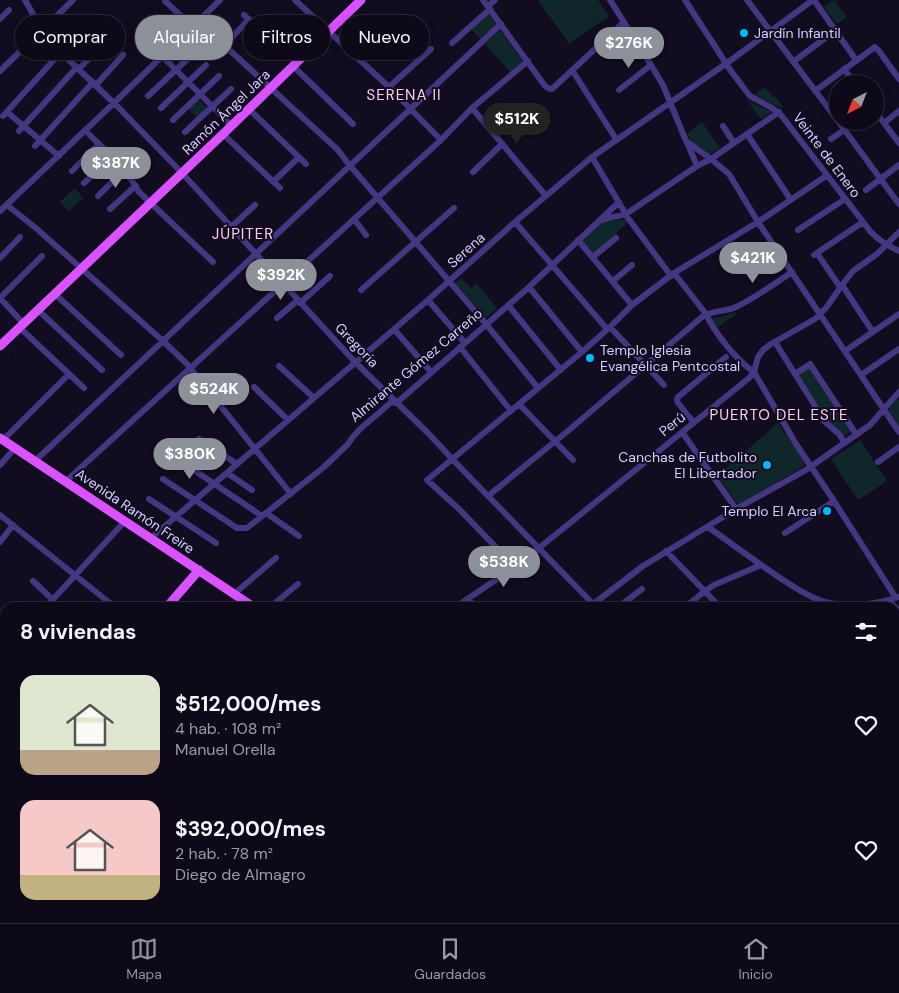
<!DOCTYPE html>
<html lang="es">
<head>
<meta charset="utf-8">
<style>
	body { margin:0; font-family:"DM Sans",sans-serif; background:#1c1725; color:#f1f3f6; height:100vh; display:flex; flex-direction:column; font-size:19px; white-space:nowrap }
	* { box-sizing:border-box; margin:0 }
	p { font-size:16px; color:#9b9aa2 }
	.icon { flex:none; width:28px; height:28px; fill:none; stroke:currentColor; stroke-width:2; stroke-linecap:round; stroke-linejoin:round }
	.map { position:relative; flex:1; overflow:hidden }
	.sheet { position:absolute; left:0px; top:602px; width:900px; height:321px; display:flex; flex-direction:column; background:#0e0918; border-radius:15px 15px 0 0; box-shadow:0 2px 12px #0003,0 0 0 1px #2e2a37 }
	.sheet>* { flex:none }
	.top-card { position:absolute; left:15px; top:15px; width:500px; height:45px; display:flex; gap:10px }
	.needle { width:32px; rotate:222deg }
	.fabs { position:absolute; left:829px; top:75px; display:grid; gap:10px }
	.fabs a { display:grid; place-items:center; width:55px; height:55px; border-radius:50%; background:#0e0918; box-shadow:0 2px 12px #0003,0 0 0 1px #2e2a37; font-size:25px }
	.price { position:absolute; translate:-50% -42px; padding:0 11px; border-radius:18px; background:#8c9099; color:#fff; font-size:16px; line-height:32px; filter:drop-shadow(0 1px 2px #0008) }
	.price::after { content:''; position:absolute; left:50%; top:30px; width:15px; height:11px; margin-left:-8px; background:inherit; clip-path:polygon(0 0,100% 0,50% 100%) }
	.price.selected { background:#222; color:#fff }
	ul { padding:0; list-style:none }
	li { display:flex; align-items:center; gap:15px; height:125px; padding:0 20px }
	li span { display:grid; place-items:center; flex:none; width:140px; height:100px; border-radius:15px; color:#555 }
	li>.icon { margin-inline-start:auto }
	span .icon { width:60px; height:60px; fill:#fffc; stroke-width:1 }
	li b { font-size:21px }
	h2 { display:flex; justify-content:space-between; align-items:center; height:60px; padding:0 20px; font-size:21px }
	.pill { padding:0 18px; border-radius:22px; background:#0e0918; box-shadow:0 2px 12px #0003,0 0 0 1px #2e2a37; font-size:18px; line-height:45px }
	.pill.selected { background:#8c9099; color:#fff }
	.dock { display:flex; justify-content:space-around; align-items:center; height:70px; border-top:1px solid #2e2a37; background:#0e0918; font-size:14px; color:#9b9aa2 }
	.dock a { display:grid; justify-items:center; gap:2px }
	.dock .selected { color:#8c9099 }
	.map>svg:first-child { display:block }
</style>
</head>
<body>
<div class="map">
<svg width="899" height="923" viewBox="0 0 899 923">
	<rect width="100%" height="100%" fill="#120c20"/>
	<!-- green -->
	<path fill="#0f272a" d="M538 0H598L609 16 569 44Z
		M834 0 847 17 837 24 824 7Z
		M488 13 497 25 480 39 471 29Z
		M500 30 521 59 522 62 510 72 485 44Z
		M765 87 773 97 775 96 783 106 781 108C772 103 762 100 755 93Z
		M198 99 207 108 197 117 188 109Z
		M746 99 756 105 772 112 761 119Z
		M702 122 720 148 710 154 690 140 687 134Z
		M75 188 83 198 69 211 60 202Z
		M626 219 628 222 616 233 617 235 594 255 581 240 601 223Z
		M461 278 471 288 476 283 497 308 486 318 455 283Z
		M735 312 736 314 717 328 710 318 724 316Z
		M807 368 810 369 851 432 843 437 831 425 799 375Z
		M899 398V426L889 411 890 407Z
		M778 423 805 463 803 467 738 505 717 476Z
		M860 440 887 481 858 500 831 459Z
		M899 712V802L895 799V716Z"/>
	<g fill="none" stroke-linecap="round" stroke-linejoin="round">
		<!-- stream -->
		<path stroke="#08133d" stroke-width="1" d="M0 307 9 322 10 328
			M0 378 5 369 14 338
			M0 710H5
			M895 711 897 713
			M50 919V923
			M571 919 575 923"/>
		<!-- minor -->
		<path stroke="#443680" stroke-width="6" d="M25 0 42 30 46 38 118 107 182 173 355 362 428 433 456 463 597 608
			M295 0 389 87 441 140
			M483 0 545 86 548 88 552 89 624 22
			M610 0 651 65 663 85 686 141 711 159 729 174 758 222 899 432
			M685 0 731 71 746 91 750 96 772 108 781 115 870 231C878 240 888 246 899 251
			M747 0 838 121
			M814 0 856 60
			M165 1 192 26
			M488 6 495 0
			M244 15 253 23
			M0 19 9 10
			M198 21 338 150 347 162 486 324 538 388
			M452 43 490 9
			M224 46 249 19
			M64 55 89 27
			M162 56 232 126
			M793 62 836 30
			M293 66 353 124
			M79 69 106 40
			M844 69 855 84
			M572 70 616 139
			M0 71 73 0
			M96 85 123 55
			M389 87 431 49
			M619 90 651 65
			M815 91 875 47 879 51 899 79
			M148 96 193 54
			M161 108 206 65
			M472 108 546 196
			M249 109 306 164
			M875 111 899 143
			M7 112 59 156
			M3 116 61 52
			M173 120 219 76
			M838 121 899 204
			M884 123 899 111
			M723 126 734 143
			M85 130C104 150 126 168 139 192L213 262
			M19 131 77 67
			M185 132 231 89
			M223 134 280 188
			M747 134 791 200
			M831 139 844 130
			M687 142 697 166
			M35 146 93 82
			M592 157 628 218 671 276
			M72 171 99 144
			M473 172 502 144
			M273 182 299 157
			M84 183 111 158
			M866 190 899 165
			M98 196 124 170
			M7 205 37 229 163 341 187 364 291 494
			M110 209 131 190 136 186
			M0 211 114 103 220 0
			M354 219 366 235
			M601 220 626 214 697 166 711 159 747 134 779 112
			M515 222 607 329
			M231 227 255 205
			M798 230 845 199
			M578 240 632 305
			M817 253 840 287
			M814 255 863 222
			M593 257 616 238
			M0 258 20 237
			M674 273 706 314C714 332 737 361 754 372L796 444 834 501 896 598
			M613 281 632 265
			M842 285 873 332
			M529 287 582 352
			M361 290 454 208
			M55 294 121 355
			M0 298 42 256
			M0 298 24 324
			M428 300 465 343
			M300 303 330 276
			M508 305 561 370
			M38 310 102 370
			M277 318 298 300
			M610 327 664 385
			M20 328 84 388
			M394 329 431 372
			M775 342 825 422 839 434 844 442
			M460 347 511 411
			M845 351 899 314
			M279 366 314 398
			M795 374 810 364 856 434
			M861 375 899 349
			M254 387 288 420
			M519 404 573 460
			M694 423 678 403 677 400 678 397 726 357
			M682 432 736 509
			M199 439 237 464
			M3 440 69 374
			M35 461 501 24
			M182 462 262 516
			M878 462 899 447
			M0 465 15 448
			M227 473 252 490
			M163 479 237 528H247L324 467 348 444 352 438 360 429 388 405 391 402 396 403 400 400 529 287 619 202
			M65 482 441 140 472 108 528 61
			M488 496 569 430 702 317C712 310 725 312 736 307 755 298 774 284 792 272
			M149 499 216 543
			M266 513 299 536
			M0 515 116 608
			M708 527C732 544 755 561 780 578 792 586 805 595 819 600 841 608 876 605 898 597
			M785 533 834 501
			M151 538 428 300 515 222 592 157 727 63 813 0
			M0 542 13 525
			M666 551 721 608
			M515 567 459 509 427 480 582 352 610 327 632 305 674 273 758 222 826 176
			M33 581 52 599
			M234 594 276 558
			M468 599 476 608
			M51 600 59 608
			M888 600 899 611
			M45 608 70 581 125 521
			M269 608 298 584
			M454 608 515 567 539 548 749 378 754 372 758 357 763 350 771 344 815 319 826 308 842 285 853 271 877 254 899 232
			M588 608 643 566 736 509 806 470 870 425 899 392
			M617 608 642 589
			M684 608 705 591 714 585 761 565
			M810 608 819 600
			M0 625 5 633
			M0 799 5 793
			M895 820 899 824
			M895 851 899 847
			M895 878 899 882
			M138 919 140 923
			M395 919 400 923
			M458 919 463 923
			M578 919 580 923
			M711 919 716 923
			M744 919 749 923
			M838 919 843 923
			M889 919 893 923
			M637 922 642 919
			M12 923 16 919
			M190 923 194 919
			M254 923 257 919
			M386 923 390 919
			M524 923 528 919
			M607 923 613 919
			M689 923 693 919
			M827 923 831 919"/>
		<!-- major -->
		<path stroke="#d852ff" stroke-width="9" d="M0 346 223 134 361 0
			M0 438 255 608
			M166 608 199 570
			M0 759 5 768
			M92 919 96 923
			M557 919 560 923
			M720 919 725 923
			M732 919 737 923"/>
		<!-- rail -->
		<path stroke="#00b9f6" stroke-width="1" stroke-dasharray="8 6" stroke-linecap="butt" d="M0 673 5 682
			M129 919 131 923"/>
	</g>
	<!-- markers -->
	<g fill="#00b9f6" stroke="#120c20" stroke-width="2">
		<circle cx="744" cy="33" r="5"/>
		<circle cx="590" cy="358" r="5"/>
		<circle cx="767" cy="465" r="5"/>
		<circle cx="827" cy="511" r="5"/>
	</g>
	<g text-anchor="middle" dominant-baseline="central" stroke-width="4" stroke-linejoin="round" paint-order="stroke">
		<!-- poi labels -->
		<g font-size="14" fill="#d8cbff" stroke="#120c20" text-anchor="start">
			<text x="754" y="33">Jardín Infantil</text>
			<text x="600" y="350">Templo Iglesia<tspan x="600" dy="16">Evangélica Pentcostal</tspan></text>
			<text x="757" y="457" text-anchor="end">Canchas de Futbolito<tspan x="757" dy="16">El Libertador</tspan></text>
			<text x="817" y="511" text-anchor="end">Templo El Arca</text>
		</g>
		<!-- street labels -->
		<g font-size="14" fill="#d8cbff" stroke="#120c20">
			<text transform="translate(226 112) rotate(-44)">Ramón Ángel Jara</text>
			<text transform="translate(827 155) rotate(53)">Veinte de Enero</text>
			<text transform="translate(466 250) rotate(-42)">Serena</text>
			<text transform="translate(357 345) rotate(46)">Gregoria</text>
			<text transform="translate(416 365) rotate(-40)">Almirante Gómez Carreño</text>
			<text transform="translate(672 424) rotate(-39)">Perú</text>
			<text transform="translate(135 511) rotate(34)">Avenida Ramón Freire</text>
		</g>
		<!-- neighbourhood labels -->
		<g font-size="15" letter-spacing="1" fill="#ffcde5" stroke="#120c20">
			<text x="404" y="95">SERENA II</text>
			<text x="243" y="234">JÚPITER</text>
			<text x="779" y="415">PUERTO DEL ESTE</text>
		</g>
	</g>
</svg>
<div class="fabs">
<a><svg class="needle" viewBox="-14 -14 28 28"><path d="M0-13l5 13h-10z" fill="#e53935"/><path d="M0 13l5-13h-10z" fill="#9b9aa2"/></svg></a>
</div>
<b class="price" style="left:629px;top:69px">$276K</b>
<b class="price selected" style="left:517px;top:145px">$512K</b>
<b class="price" style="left:116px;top:189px">$387K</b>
<b class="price" style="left:753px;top:284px">$421K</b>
<b class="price" style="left:281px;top:301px">$392K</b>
<b class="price" style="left:214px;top:415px">$524K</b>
<b class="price" style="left:190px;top:480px">$380K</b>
<b class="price" style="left:504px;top:588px">$538K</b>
<div class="top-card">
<a class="pill">Comprar</a>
<a class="pill selected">Alquilar</a>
<a class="pill">Filtros</a>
<a class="pill">Nuevo</a>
</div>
<section class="sheet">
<h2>8 viviendas<svg class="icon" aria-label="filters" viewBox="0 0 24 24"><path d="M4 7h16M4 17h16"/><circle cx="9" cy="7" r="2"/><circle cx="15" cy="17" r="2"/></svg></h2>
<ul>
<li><span style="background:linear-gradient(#dfe7d0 75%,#b9a48a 0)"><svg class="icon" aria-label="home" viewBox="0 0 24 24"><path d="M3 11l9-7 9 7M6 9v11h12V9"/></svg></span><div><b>$512,000/mes</b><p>4 hab. · 108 m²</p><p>Manuel Orella</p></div><svg class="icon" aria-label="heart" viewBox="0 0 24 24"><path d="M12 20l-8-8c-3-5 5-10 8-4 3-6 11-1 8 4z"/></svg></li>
<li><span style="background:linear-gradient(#f6c9c9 75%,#c2b280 0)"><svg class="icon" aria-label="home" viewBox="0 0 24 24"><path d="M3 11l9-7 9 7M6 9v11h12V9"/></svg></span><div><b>$392,000/mes</b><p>2 hab. · 78 m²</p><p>Diego de Almagro</p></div><svg class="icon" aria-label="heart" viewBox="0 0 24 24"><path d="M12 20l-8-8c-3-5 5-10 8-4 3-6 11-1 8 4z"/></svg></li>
</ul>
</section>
</div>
<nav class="dock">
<a class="selected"><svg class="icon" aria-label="map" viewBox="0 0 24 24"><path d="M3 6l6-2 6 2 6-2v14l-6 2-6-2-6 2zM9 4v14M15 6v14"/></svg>Mapa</a>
<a><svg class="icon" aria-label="saved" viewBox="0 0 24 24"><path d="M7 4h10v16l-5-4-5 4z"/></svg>Guardados</a>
<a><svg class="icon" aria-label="home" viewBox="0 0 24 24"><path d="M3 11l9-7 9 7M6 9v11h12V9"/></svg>Inicio</a>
</nav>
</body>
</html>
